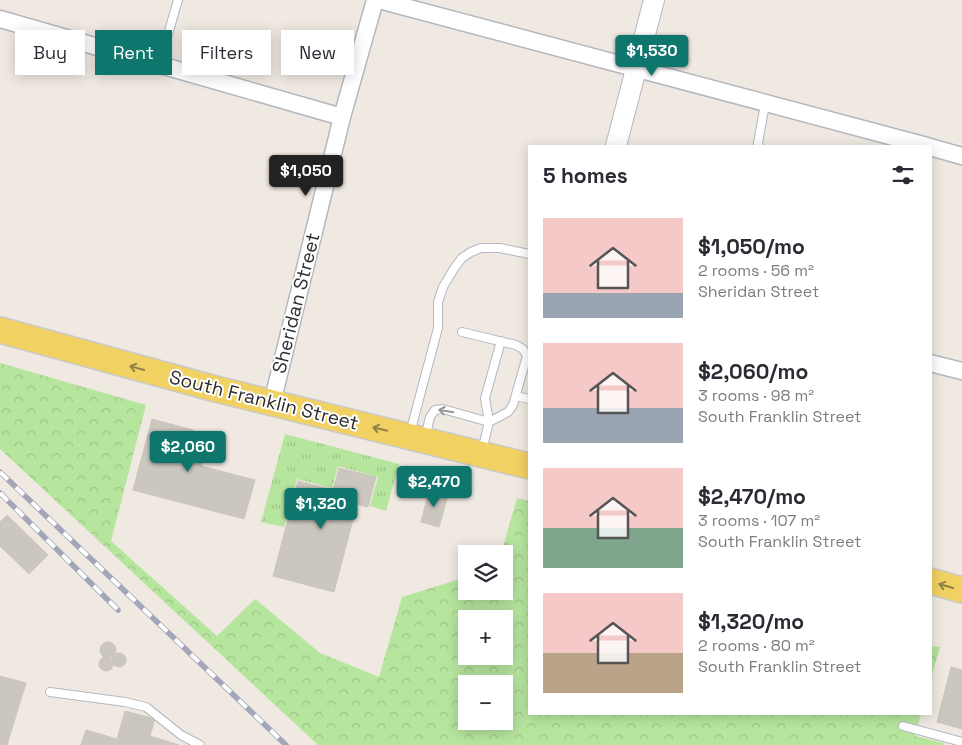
<!DOCTYPE html>
<html lang="en">
<head>
<meta charset="utf-8">
<style>
	body { margin:0; font-family:"Space Grotesk",sans-serif; background:#f7f7f7; color:#2b2b33; height:100vh; display:flex; flex-direction:column; font-size:19px; white-space:nowrap }
	* { box-sizing:border-box; margin:0 }
	p { font-size:16px; color:#7c7c81 }
	.icon { flex:none; width:28px; height:28px; fill:none; stroke:currentColor; stroke-width:2; stroke-linecap:round; stroke-linejoin:round }
	.map { position:relative; flex:1; overflow:hidden }
	.details { position:absolute; left:528px; top:145px; width:404px; height:570px; display:flex; flex-direction:column; background:#fff; border-radius:0px; box-shadow:0 2px 12px #0003 }
	.details>* { flex:none }
	.banner { position:absolute; left:15px; top:30px; width:438px; height:45px; display:flex; gap:10px }
	.tools { position:absolute; left:458px; top:545px; display:grid; gap:10px }
	.tools a { display:grid; place-items:center; width:55px; height:55px; border-radius:0px; background:#fff; box-shadow:0 2px 12px #0003; font-size:25px }
	.price { position:absolute; translate:-50% -42px; padding:0 11px; border-radius:5px; background:#0f766e; color:#fff; font-size:16px; line-height:32px; filter:drop-shadow(0 1px 2px #0008) }
	.price::after { content:''; position:absolute; left:50%; top:30px; width:15px; height:11px; margin-left:-8px; background:inherit; clip-path:polygon(0 0,100% 0,50% 100%) }
	.price.selected { background:#222; color:#fff }
	ul { padding:0; list-style:none }
	li { display:flex; align-items:center; gap:15px; height:125px; padding:0 15px }
	li span { display:grid; place-items:center; flex:none; width:140px; height:100px; border-radius:0px; color:#555 }
	li>.icon { margin-inline-start:auto }
	span .icon { width:60px; height:60px; fill:#fffc; stroke-width:1 }
	li b { font-size:21px }
	h2 { display:flex; justify-content:space-between; align-items:center; height:60px; padding:0 15px; font-size:21px }
	.chip { padding:0 18px; border-radius:0px; background:#fff; box-shadow:0 2px 12px #0003; font-size:18px; line-height:45px }
	.chip.selected { background:#0f766e; color:#fff }
	.map>svg:first-child { display:block }
</style>
</head>
<body>
<div class="map">
<svg width="962" height="745" viewBox="0 0 962 745">
	<defs>
		<pattern id="grass-tufts" width="24" height="20" patternUnits="userSpaceOnUse" patternTransform="scale(1.25)"><rect width="24" height="20" fill="#b6e59e"/><path d="M3 7l-1-3M5 7V3M7 7l1-3M15 17l-1-3M17 17v-4M19 17l1-3" fill="none" stroke="#9dc588"/></pattern>
		<pattern id="forest-crowns" width="20" height="18" patternUnits="userSpaceOnUse" patternTransform="scale(1.25)"><rect width="20" height="18" fill="#b6e59e"/><path d="M2 6a3 3 0 1 1 6 0M12 15a3 3 0 1 1 6 0" fill="none" stroke="#9dc588"/></pattern>
	</defs>
	<rect width="100%" height="100%" fill="#efe9e1"/>
	<!-- grass -->
	<path fill="url(#grass-tufts)" d="M285 434 399 464 386 511 370 506 378 477 338 466 332 488 297 479 284 527 261 522Z"/>
	<!-- forest -->
	<path fill="url(#forest-crowns)" fill-rule="evenodd" d="M0 363 146 405 111 541 217 636 255 599 320 653 379 677 402 597 466 577V591H504V554H501L517 498 529 501V714H921L915 736 944 743 943 745H318L0 449ZM466 619H504V656H466ZM466 684H504V721H466Z
		M930 646 940 647 930 682Z"/>
	<!-- building -->
	<path fill="#cbc7bf" stroke="#cbc5ba" d="M152 419 193 430 205 451 201 466 255 480 244 519 133 490Z
		M339 468 376 477 368 507 357 504 334 592 273 576 298 481 333 490Z
		M429 490 448 495 439 527 421 522Z
		M7 515 48 555 29 574 0 546V522Z
		M100 650a8 8 0 1 1 16 0a8 8 0 1 1-16 0Z
		M112 660a7 7 0 1 1 14 0a7 7 0 1 1-14 0Z
		M99 664a7 7 0 1 1 14 0a7 7 0 1 1-14 0Z
		M951 667 962 670V729L937 722Z
		M0 676 26 683 7 745H0Z
		M125 711 155 719 150 736 179 745H81L86 730 117 739Z"/>
	<g fill="none" stroke-linecap="round" stroke-linejoin="round">
		<defs>
			<path id="service" d="M159 65 178 0
				M759 146 758 143 765 104
				M516 396 529 399
				M410 433 438 328V302L443 287 455 267 462 258 471 252 481 248H500L529 254
				M425 438 430 417 435 410 443 409 489 422 508 412 513 405 527 356 523 349 516 345 462 332
				M482 451 489 422 485 398 501 341
				M50 692 125 702 146 707 181 735 200 745
				M903 726 962 742"/>
			<path id="minor" d="M379 0 927 146
				M0 19 342 117
				M930 147 962 156
				M930 363 962 371
				M272 403 342 117 375 0"/>
			<path id="tertiary" d="M616 146 654 0"/>
			<path id="primary" d="M0 330 212 388 529 466
				M930 581 962 590"/>
		</defs>
		<!-- service casing -->
		<use href="#service" stroke="#b4b7c1" stroke-width="10"/>
		<!-- minor casing -->
		<use href="#minor" stroke="#b4b7c1" stroke-width="19"/>
		<!-- tertiary casing -->
		<use href="#tertiary" stroke="#b4b7c1" stroke-width="22"/>
		<!-- primary casing -->
		<use href="#primary" stroke="#c9c9c9" stroke-width="28"/>
		<!-- service -->
		<use href="#service" stroke="#fff" stroke-width="8"/>
		<!-- minor -->
		<use href="#minor" stroke="#fff" stroke-width="16"/>
		<!-- tertiary -->
		<use href="#tertiary" stroke="#fff" stroke-width="20"/>
		<!-- primary -->
		<use href="#primary" stroke="#f2d163" stroke-width="25"/>
		<defs>
			<path id="rail" d="M0 472 286 745
				M0 493 118 610"/>
		</defs>
		<!-- rail casing -->
		<use href="#rail" stroke="#a3a6b8" stroke-width="5.5"/>
		<!-- rail -->
		<use href="#rail" stroke="#fff" stroke-width="4" stroke-dasharray="11" stroke-linecap="butt"/>
	</g>
	<!-- one-way arrows -->
	<defs><path id="oneway-shaft" d="M-6 0H5M1.5-3L5.5 0L1.5 3" fill="none" stroke-width="1.6" stroke-linecap="round" stroke-linejoin="round" transform="scale(1.25)"/></defs>
	<g stroke="#908048">
		<use href="#oneway-shaft" transform="translate(137 368) rotate(-165)"/>
		<use href="#oneway-shaft" transform="translate(380 429) rotate(-166)"/>
		<use href="#oneway-shaft" transform="translate(946 586) rotate(-164)"/>
	</g>
	<use stroke="#969696" href="#oneway-shaft" transform="translate(446 411) rotate(-171)"/>
	<g text-anchor="middle" dominant-baseline="central" stroke-width="4" stroke-linejoin="round" paint-order="stroke">
		<!-- street labels -->
		<g font-size="19" fill="#2e2e2e" stroke="#fff">
			<text transform="translate(296 303) rotate(-76)">Sheridan Street</text>
			<text transform="translate(264 400) rotate(14)">South Franklin Street</text>
		</g>
	</g>
</svg>
<div class="tools">
<a><svg class="icon" aria-label="layers" viewBox="0 0 24 24"><path d="M12 4l9 5-9 5-9-5zM3 14l9 5 9-5"/></svg></a>
<a>+</a>
<a>−</a>
</div>
<b class="price" style="left:652px;top:77px">$1,530</b>
<b class="price selected" style="left:306px;top:197px">$1,050</b>
<b class="price" style="left:188px;top:473px">$2,060</b>
<b class="price" style="left:434px;top:508px">$2,470</b>
<b class="price" style="left:321px;top:530px">$1,320</b>
<div class="banner">
<a class="chip">Buy</a>
<a class="chip selected">Rent</a>
<a class="chip">Filters</a>
<a class="chip">New</a>
</div>
<section class="details">
<h2>5 homes<svg class="icon" aria-label="filters" viewBox="0 0 24 24"><path d="M4 7h16M4 17h16"/><circle cx="9" cy="7" r="2"/><circle cx="15" cy="17" r="2"/></svg></h2>
<ul>
<li><span style="background:linear-gradient(#f6c9c9 75%,#9aa5b1 0)"><svg class="icon" aria-label="home" viewBox="0 0 24 24"><path d="M3 11l9-7 9 7M6 9v11h12V9"/></svg></span><div><b>$1,050/mo</b><p>2 rooms · 56 m²</p><p>Sheridan Street</p></div></li>
<li><span style="background:linear-gradient(#f6c9c9 65%,#9aa5b1 0)"><svg class="icon" aria-label="home" viewBox="0 0 24 24"><path d="M3 11l9-7 9 7M6 9v11h12V9"/></svg></span><div><b>$2,060/mo</b><p>3 rooms · 98 m²</p><p>South Franklin Street</p></div></li>
<li><span style="background:linear-gradient(#f6c9c9 60%,#7fa58c 0)"><svg class="icon" aria-label="home" viewBox="0 0 24 24"><path d="M3 11l9-7 9 7M6 9v11h12V9"/></svg></span><div><b>$2,470/mo</b><p>3 rooms · 107 m²</p><p>South Franklin Street</p></div></li>
<li><span style="background:linear-gradient(#f6c9c9 60%,#b9a48a 0)"><svg class="icon" aria-label="home" viewBox="0 0 24 24"><path d="M3 11l9-7 9 7M6 9v11h12V9"/></svg></span><div><b>$1,320/mo</b><p>2 rooms · 80 m²</p><p>South Franklin Street</p></div></li>
</ul>
</section>
</div>
</body>
</html>
